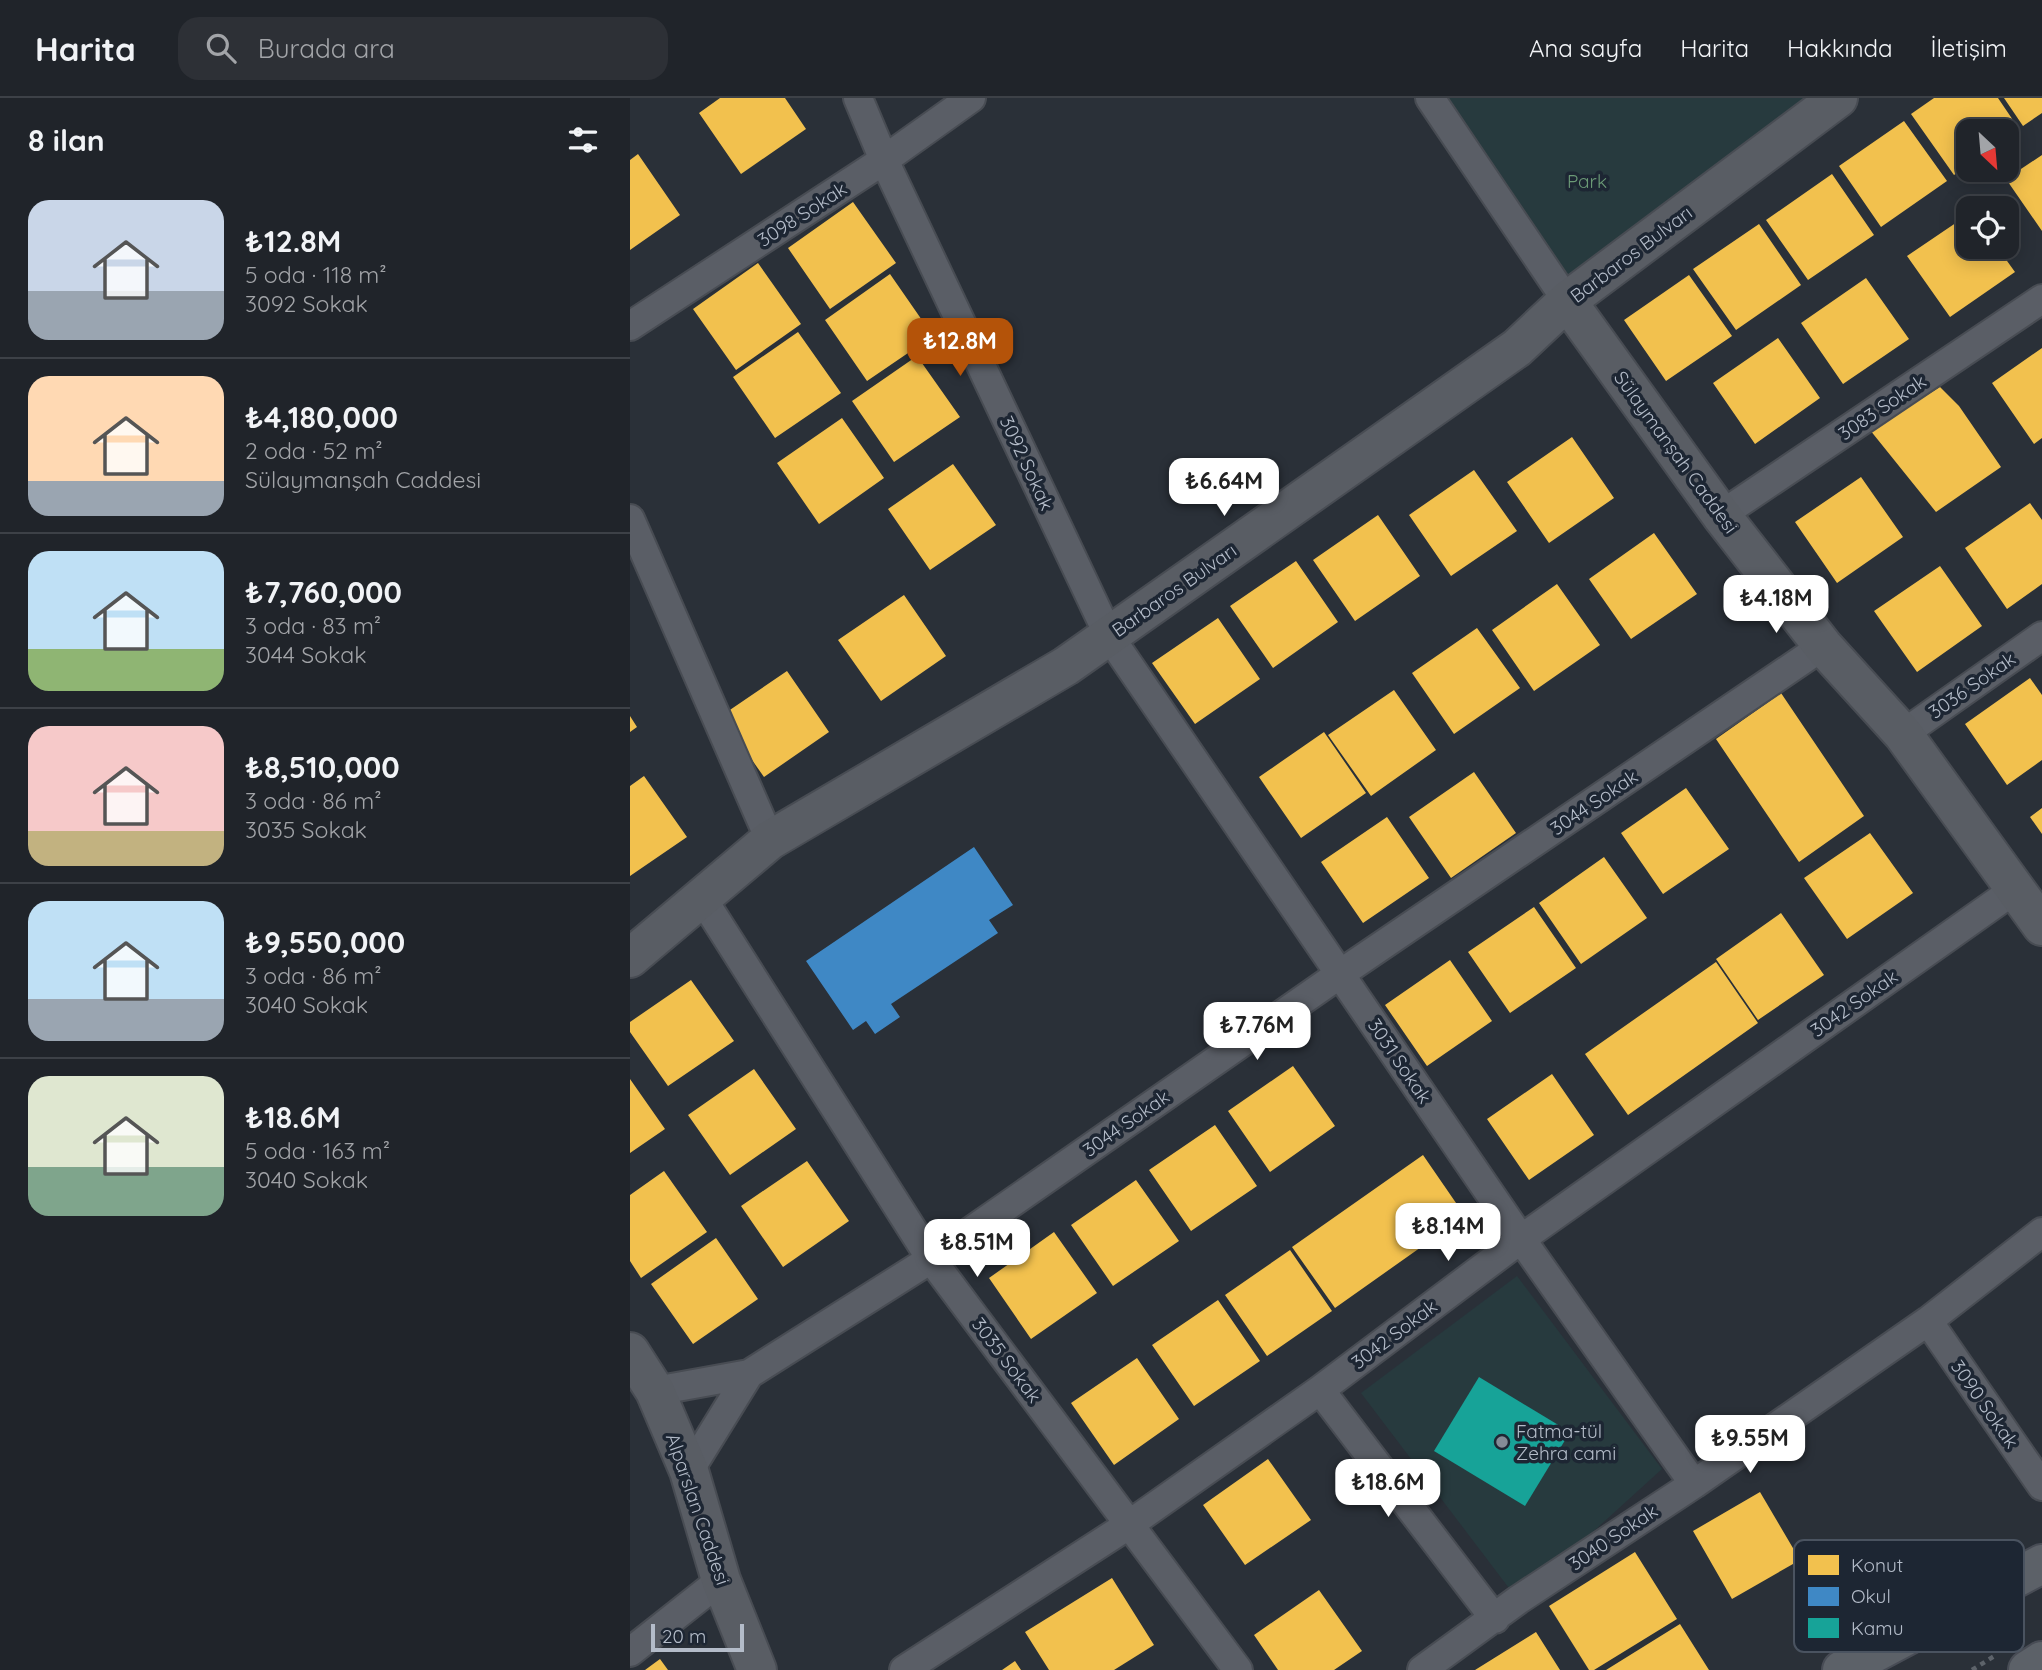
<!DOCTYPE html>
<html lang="tr">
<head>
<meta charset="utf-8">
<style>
	body { margin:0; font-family:Quicksand,sans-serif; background:#2d3036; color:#f1f3f6; height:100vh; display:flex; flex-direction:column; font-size:26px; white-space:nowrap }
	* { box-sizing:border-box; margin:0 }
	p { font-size:23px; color:#a2a4a8 }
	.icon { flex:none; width:38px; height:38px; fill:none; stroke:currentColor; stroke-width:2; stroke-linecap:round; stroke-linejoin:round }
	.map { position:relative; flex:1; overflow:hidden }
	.sheet { display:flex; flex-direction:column; background:#20242a; width:630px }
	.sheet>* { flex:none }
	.needle { width:46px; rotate:154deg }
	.buttons { position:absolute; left:1326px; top:21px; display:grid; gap:14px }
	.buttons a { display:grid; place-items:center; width:63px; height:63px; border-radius:14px; background:#20242a; box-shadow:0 4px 18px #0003,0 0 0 2px #3d4147; font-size:35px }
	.scale { position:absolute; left:21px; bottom:18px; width:93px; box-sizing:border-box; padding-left:7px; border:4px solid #b4bcc9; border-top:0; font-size:19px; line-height:24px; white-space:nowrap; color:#b4bcc9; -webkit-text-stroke:5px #1d2633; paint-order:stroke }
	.price { position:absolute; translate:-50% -60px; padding:0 16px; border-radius:14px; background:#fff; color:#222; font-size:23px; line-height:46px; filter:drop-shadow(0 2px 4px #0008) }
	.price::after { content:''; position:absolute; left:50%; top:42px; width:21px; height:16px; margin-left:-10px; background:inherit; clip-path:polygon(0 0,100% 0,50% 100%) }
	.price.selected { background:#b45309; color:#fff }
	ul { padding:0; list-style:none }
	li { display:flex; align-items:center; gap:21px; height:175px; padding:0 28px }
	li+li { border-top:2px solid #3d4147 }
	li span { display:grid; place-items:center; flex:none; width:196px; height:140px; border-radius:21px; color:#555 }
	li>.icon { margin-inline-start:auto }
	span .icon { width:84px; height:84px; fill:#fffc; stroke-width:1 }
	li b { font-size:30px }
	h2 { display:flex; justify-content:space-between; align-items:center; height:84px; padding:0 28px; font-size:30px }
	header { display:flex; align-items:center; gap:42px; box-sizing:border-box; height:98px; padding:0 35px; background:#20242a; border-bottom:2px solid #3d4147 }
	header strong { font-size:33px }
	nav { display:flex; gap:38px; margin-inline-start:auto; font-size:24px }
	.search { width:490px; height:63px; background:#2d3036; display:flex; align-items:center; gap:18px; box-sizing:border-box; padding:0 24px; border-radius:21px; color:#a2a4a8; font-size:26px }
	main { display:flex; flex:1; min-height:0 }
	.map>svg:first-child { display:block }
</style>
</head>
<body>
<header>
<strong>Harita</strong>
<div class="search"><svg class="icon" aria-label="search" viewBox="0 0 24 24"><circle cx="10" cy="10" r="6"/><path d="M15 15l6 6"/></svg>Burada ara</div>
<nav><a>Ana sayfa</a><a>Harita</a><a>Hakkında</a><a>İletişim</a></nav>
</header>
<main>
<section class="sheet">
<h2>8 ilan<svg class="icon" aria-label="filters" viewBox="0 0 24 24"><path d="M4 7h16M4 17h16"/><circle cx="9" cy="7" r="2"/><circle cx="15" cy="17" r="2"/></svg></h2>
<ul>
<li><span style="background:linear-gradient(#c9d6e8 65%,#9aa5b1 0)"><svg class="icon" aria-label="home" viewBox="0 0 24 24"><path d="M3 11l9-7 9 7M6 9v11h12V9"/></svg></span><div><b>₺12.8M</b><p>5 oda · 118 m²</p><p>3092 Sokak</p></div></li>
<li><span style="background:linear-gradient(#ffd9b3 75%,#9aa5b1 0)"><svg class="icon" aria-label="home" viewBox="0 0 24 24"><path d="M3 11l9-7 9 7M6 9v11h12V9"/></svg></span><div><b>₺4,180,000</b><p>2 oda · 52 m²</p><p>Sülaymanşah Caddesi</p></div></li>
<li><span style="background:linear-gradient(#bfe0f5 70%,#8fb573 0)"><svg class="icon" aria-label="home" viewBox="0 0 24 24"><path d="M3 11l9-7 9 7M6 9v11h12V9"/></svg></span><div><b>₺7,760,000</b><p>3 oda · 83 m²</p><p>3044 Sokak</p></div></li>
<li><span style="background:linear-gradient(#f6c9c9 75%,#c2b280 0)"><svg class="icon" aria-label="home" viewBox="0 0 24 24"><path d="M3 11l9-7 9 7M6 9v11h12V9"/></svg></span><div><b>₺8,510,000</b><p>3 oda · 86 m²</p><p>3035 Sokak</p></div></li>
<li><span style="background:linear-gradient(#bfe0f5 70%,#9aa5b1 0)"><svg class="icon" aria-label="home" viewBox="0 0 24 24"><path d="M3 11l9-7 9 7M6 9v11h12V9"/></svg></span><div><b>₺9,550,000</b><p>3 oda · 86 m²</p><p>3040 Sokak</p></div></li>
<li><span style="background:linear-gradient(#dfe7d0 65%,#7fa58c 0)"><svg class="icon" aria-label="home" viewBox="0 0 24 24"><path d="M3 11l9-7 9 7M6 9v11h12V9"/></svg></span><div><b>₺18.6M</b><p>5 oda · 163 m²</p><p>3040 Sokak</p></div></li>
</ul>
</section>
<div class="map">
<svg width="1412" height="1572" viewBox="0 0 1412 1572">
	<rect width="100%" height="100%" fill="#2a3038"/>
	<!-- green -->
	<path fill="#273a3e" d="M800 0H1208L937 203Z
		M887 1178 1032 1371 888 1502 731 1295Z"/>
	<!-- homes -->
	<path fill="#f2c14e" d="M90 0H155L176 31 111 76 69 15Z
		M1304 0H1368L1389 31 1377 39V33H1339V66L1324 77 1281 16Z
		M1374 0H1412V15L1393 28Z
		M1274 23 1317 83 1251 129 1209 68Z
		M8 56 50 117 0 152V62Z
		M1412 57V133L1376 81Z
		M1202 76 1244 137 1178 182 1136 122Z
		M223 104 266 165 200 211 158 150Z
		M1339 116V149H1367L1385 174 1320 219 1277 158Z
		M1129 126 1171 187 1106 232 1063 171Z
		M128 165 171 226 106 272 63 211Z
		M260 176 303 238 237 283 195 222Z
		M1059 177 1102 238 1036 283 994 222Z
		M1236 180 1279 241 1213 286 1171 225Z
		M168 234 211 295 145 340 103 279Z
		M1148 240 1190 300 1125 346 1083 285Z
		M1412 250V340L1404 346 1362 285Z
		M287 258 330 319 264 364 222 303Z
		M1310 289 1329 308 1371 369 1306 414 1240 332Z
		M212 320 254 380 189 426 147 365Z
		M942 339 984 400 919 445 877 384Z
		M323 366 366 427 300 472 258 411Z
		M844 372 887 433 821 478 779 417Z
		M1231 379 1273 439 1207 485 1165 424Z
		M1400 405 1412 422V486L1377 511 1335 450Z
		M748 417 790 478 725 523 683 462Z
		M1024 435 1067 496 1001 541 959 481Z
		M666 463 708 524 643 570 600 508Z
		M1310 468 1352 528 1287 574 1244 513Z
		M927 486 970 547 904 593 862 532Z
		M274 497 316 558 251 603 208 542Z
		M588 520 630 581 565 626 522 565Z
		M847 530 890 590 824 636 782 575Z
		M157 573 199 634 134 679 91 618Z
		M1400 580 1412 597V662L1377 687 1335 626Z
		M764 592 806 652 741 698 698 637Z
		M1151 595 1234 718 1169 764 1086 641Z
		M0 618 7 629 0 634Z
		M694 634 736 695 671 740 629 679Z
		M844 674 886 735 821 780 779 719Z
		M14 678 57 739 0 778V688Z
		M1056 690 1099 751 1033 796 991 735Z
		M1412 710V736L1400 719Z
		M757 719 799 780 733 825 691 764Z
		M1240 735 1283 795 1217 841 1174 780Z
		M974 759 1017 820 951 866 909 805Z
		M904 809 946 870 880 915 838 854Z
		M1151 815 1194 877 1128 922 1086 861Z
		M820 862 862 923 797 968 755 907Z
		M1086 864 1128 925 998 1017 955 956Z
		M61 882 104 943 38 988 0 934V924Z
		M663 968 705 1028 640 1074 598 1013Z
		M124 971 166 1031 100 1077 58 1017Z
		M922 976 964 1037 899 1082 857 1021Z
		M0 981 35 1031 0 1055Z
		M585 1027 627 1088 561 1133 519 1072Z
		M793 1057 835 1118 705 1210 662 1149Z
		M177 1063 219 1123 153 1169 111 1108Z
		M34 1073 77 1134 11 1180 0 1163V1097Z
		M506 1082 549 1143 483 1188 441 1127Z
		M424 1134 467 1195 401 1241 359 1180Z
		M86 1140 128 1201 63 1246 21 1186Z
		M660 1152 702 1213 637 1258 595 1197Z
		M588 1202 630 1263 564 1308 522 1247Z
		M507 1260 549 1321 484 1367 441 1305Z
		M638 1361 681 1422 615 1467 573 1407Z
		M1130 1394 1170 1462 1102 1501 1063 1433Z
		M1005 1454 1047 1521 964 1572H959L919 1508Z
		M482 1480 524 1547 484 1572H419L395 1534Z
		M689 1492 732 1553 704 1572H648L624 1537Z
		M1050 1526 1079 1572H976Z
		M906 1534 930 1572H845Z
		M30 1561 38 1572H15Z
		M385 1563 391 1572H372Z"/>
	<!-- schools -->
	<path fill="#3f88c5" d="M344 749 383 807 359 822 368 835 261 906 270 919 245 936 236 923 223 932 176 863Z"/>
	<!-- public -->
	<path fill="#17a398" d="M849 1279 940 1334 895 1408 804 1353Z"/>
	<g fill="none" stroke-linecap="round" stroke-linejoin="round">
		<defs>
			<path id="street" d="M228 0 254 62 479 538 891 1141 1064 1386
				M800 0 937 203
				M0 228 254 62 341 0
				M1091 417 1412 201
				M0 421 140 742
				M1273 636 1412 538
				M72 800 301 1161 608 1572
				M1298 1223 1412 1388
				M690 1292 865 1521
				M25 1293 119 1276 301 1161 710 876 1193 548
				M59 1373 119 1276
				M0 1554 91 1482
				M274 1572 500 1426 690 1292 891 1141 1384 792
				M792 1572 888 1502 1064 1386 1298 1223 1412 1134"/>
			<path id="secondary" d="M937 203 1091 417 1193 548 1273 636 1412 828
				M0 860 140 742 436 568 887 250 937 203 1208 0
				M0 1254 25 1293 59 1373 91 1482 127 1572"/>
			<path id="primary" d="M1212 1572 1412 1466
				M1398 1572 1412 1563"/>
		</defs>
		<!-- street casing -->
		<use href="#street" stroke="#484c53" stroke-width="32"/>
		<!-- secondary casing -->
		<use href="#secondary" stroke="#484c53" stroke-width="42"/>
		<!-- primary casing -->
		<use href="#primary" stroke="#484c55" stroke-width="42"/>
		<!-- path -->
		<path stroke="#5d636a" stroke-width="4.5" stroke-dasharray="5 5" stroke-linecap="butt" d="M1342 1572 1366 1557"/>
		<!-- street -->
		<use href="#street" stroke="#5a5e66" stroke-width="28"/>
		<!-- secondary -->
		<use href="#secondary" stroke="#595d64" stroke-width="38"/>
		<!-- primary -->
		<use href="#primary" stroke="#5c6168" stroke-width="38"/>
	</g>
	<!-- markers -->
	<circle fill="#848b96" stroke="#1d2633" stroke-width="2.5" cx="872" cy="1344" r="7"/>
	<g text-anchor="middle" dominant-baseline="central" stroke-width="7" stroke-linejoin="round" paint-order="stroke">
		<!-- park labels -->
		<g font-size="19" fill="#6b9a76" stroke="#1d2633">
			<text x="957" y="83">Park</text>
		</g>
		<!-- street labels -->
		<g font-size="19" fill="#b4bcc9" stroke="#1d2633">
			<text transform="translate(172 116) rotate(-33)">3098 Sokak</text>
			<text transform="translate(1001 156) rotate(-37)">Barbaros Bulvarı</text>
			<text transform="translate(1252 309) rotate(-34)">3083 Sokak</text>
			<text transform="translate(1046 354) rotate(54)">Sülaymanşah Caddesi</text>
			<text transform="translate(397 365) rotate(65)">3092 Sokak</text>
			<text transform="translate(544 492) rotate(-35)">Barbaros Bulvarı</text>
			<text transform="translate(1342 587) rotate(-35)">3036 Sokak</text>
			<text transform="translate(964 704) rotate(-34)">3044 Sokak</text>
			<text transform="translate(1224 905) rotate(-35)">3042 Sokak</text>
			<text transform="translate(770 963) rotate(56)">3031 Sokak</text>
			<text transform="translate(496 1025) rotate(-35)">3044 Sokak</text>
			<text transform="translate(764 1236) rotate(-37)">3042 Sokak</text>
			<text transform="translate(377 1262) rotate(53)">3035 Sokak</text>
			<text transform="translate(1355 1306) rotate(55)">3090 Sokak</text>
			<text transform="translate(68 1411) rotate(71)">Alparslan Caddesi</text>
			<text transform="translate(983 1439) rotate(-34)">3040 Sokak</text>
		</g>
		<!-- poi labels -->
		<g font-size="19" fill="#b4bcc9" stroke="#1d2633" text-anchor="start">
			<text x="886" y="1333">Fatma-tül<tspan x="886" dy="22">Zehra cami</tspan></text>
		</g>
	</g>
	<!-- legend -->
	<rect x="1164" y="1442" width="230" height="112" rx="10" fill="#1d2633" stroke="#4a5360" stroke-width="2"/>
	<rect x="1178" y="1457" width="31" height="20" fill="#f2c14e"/>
	<rect x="1178" y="1489" width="31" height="19" fill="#3f88c5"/>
	<rect x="1178" y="1520" width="31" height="20" fill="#17a398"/>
	<g font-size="19" fill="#b4bcc9">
		<text x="1221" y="1474">Konut</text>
		<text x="1221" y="1505">Okul</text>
		<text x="1221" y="1537">Kamu</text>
	</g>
</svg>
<div class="buttons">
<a><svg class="needle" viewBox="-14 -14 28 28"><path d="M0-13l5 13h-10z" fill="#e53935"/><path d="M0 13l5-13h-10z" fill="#a2a4a8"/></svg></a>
<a><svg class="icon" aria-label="locate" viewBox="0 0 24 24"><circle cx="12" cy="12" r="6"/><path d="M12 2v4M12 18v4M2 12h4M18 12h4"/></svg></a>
</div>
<div class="scale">20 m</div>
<b class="price selected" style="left:330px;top:280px">₺12.8M</b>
<b class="price" style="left:594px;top:420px">₺6.64M</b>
<b class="price" style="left:1146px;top:537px">₺4.18M</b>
<b class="price" style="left:627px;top:964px">₺7.76M</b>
<b class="price" style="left:818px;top:1165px">₺8.14M</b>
<b class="price" style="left:347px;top:1181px">₺8.51M</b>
<b class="price" style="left:1120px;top:1377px">₺9.55M</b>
<b class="price" style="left:758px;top:1421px">₺18.6M</b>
</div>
</main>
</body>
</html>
